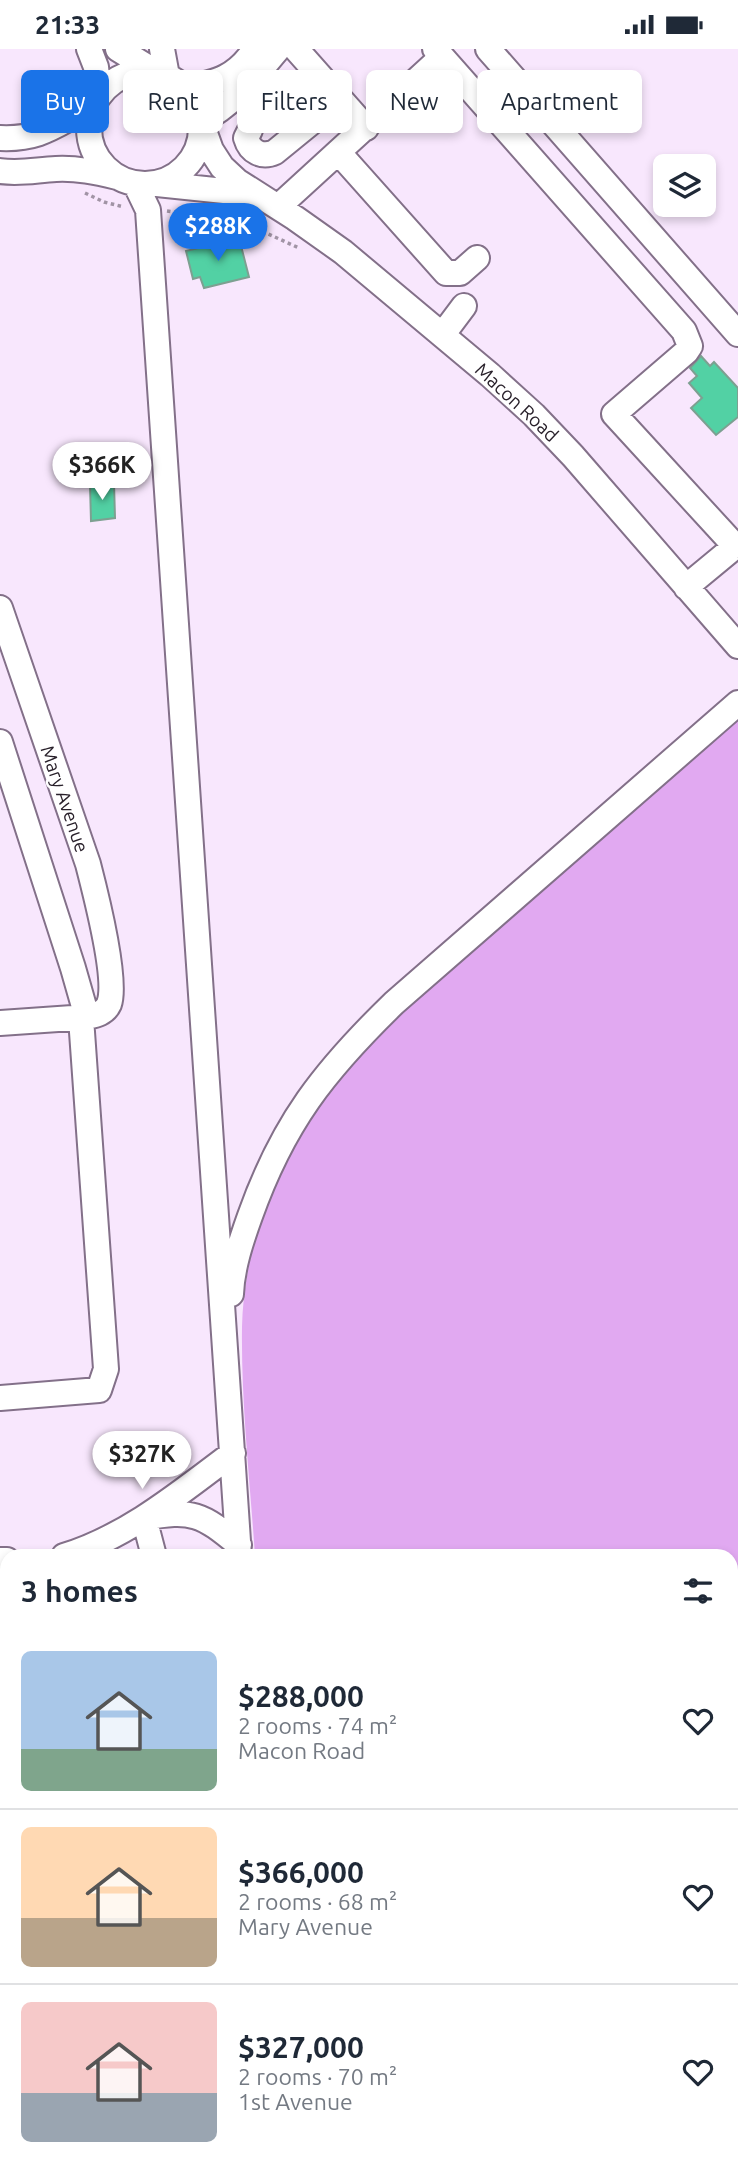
<!DOCTYPE html>
<html lang="en">
<head>
<meta charset="utf-8">
<style>
	body { margin:0; font-family:Ubuntu,sans-serif; background:#f2f2f3; color:#1f2937; height:100vh; display:flex; flex-direction:column; font-size:26px; white-space:nowrap }
	* { box-sizing:border-box; margin:0 }
	p { font-size:23px; color:#747a83 }
	.icon { flex:none; width:38px; height:38px; fill:none; stroke:currentColor; stroke-width:2; stroke-linecap:round; stroke-linejoin:round }
	.map { position:relative; flex:1; overflow:hidden }
	.panel { position:absolute; left:0px; top:1500px; width:738px; height:625px; display:flex; flex-direction:column; background:#fff; border-radius:21px 21px 0 0; box-shadow:0 4px 10px #0003 }
	.panel>* { flex:none }
	.banner { position:absolute; left:21px; top:21px; width:696px; height:63px; display:flex; gap:14px }
	.controls { position:absolute; left:653px; top:105px; display:grid; gap:14px }
	.controls a { display:grid; place-items:center; width:63px; height:63px; border-radius:10px; background:#fff; box-shadow:0 4px 10px #0003; font-size:35px }
	.price { position:absolute; translate:-50% -60px; padding:0 16px; border-radius:24px; background:#fff; color:#222; font-size:23px; line-height:46px; filter:drop-shadow(0 2px 4px #0008) }
	.price::after { content:''; position:absolute; left:50%; top:42px; width:21px; height:16px; margin-left:-10px; background:inherit; clip-path:polygon(0 0,100% 0,50% 100%) }
	.price.current { background:#1a73e8; color:#fff }
	ul { padding:0; list-style:none }
	li { display:flex; align-items:center; gap:21px; height:175px; padding:0 21px }
	li+li { border-top:2px solid #e0e1e3 }
	li span { display:grid; place-items:center; flex:none; width:196px; height:140px; border-radius:10px; color:#555 }
	li>.icon { margin-inline-start:auto }
	span .icon { width:84px; height:84px; fill:#fffc; stroke-width:1 }
	li b { font-size:30px }
	h2 { display:flex; justify-content:space-between; align-items:center; height:84px; padding:0 21px; font-size:30px }
	.chip { padding:0 24px; border-radius:10px; background:#fff; box-shadow:0 4px 10px #0003; font-size:24px; line-height:63px }
	.chip.current { background:#1a73e8; color:#fff }
	.status { display:flex; justify-content:space-between; align-items:center; height:49px; padding:0 35px; background:#fff; direction:ltr }
	.status svg { height:19px; fill:currentColor }
	.map>svg:first-child { display:block }
</style>
</head>
<body>
<div class="status"><b>21:33</b><svg viewBox="0 0 49 12"><path d="M0 12V9h3v3zM5 12V6h3v6zM10 12V3h3v9zM15 12V0h3v12zM26 1h20v11H26zM47 4h2v5h-2z"/></svg></div>
<div class="map">
<svg width="738" height="2124" viewBox="0 0 738 2124">
	<rect width="100%" height="100%" fill="#f8e7fd"/>
	<!-- green -->
	<path fill="#e1a9f1" d="M738 668V2124H294V2118H732V1507H255C250 1431 241 1354 242 1278 244 1181 291 1073 358 1004 371 989 387 977 401 963Z"/>
	<!-- building -->
	<path fill="#52d1a4" stroke="#7da091" stroke-width="2" d="M239 189 249 228 204 239 200 228 193 230 186 202Z
		M701 307 710 317 714 313 738 339V368L716 386 691 359 702 349 689 334 697 327 690 319Z
		M114 434 115 469 91 472 90 435Z"/>
	<g fill="none" stroke-linecap="round" stroke-linejoin="round">
		<defs>
			<path id="minor" d="M89 0 96 18 99 46
				M118 0 157 24
				M162 0 167 27
				M296 0 366 79
				M435 0 684 282 690 297 686 303 614 365 735 497
				M488 0 738 285
				M89 79a56 56 0 1 1 112 0a56 56 0 1 1-112 0Z
				M185 40C217 33 236 29 255 0
				M201 72C233 56 255 27 278 0
				M202 76 211 101 222 118 237 132 295 169 343 203 490 326 534 366 573 407 738 597
				M250 81 246 89C250 103 262 109 275 103L340 50
				M0 89C43 91 57 74 93 57
				M339 104 446 224H460L477 209
				M0 122C20 125 36 121 56 120 77 119 96 123 117 128
				M135 134 148 161 239 1507
				M157 135 253 145
				M278 158 442 8
				M443 285 464 257
				M686 538 738 495
				M0 559 88 815C95 842 118 931 109 955 105 964 96 966 87 968L0 974
				M0 693 73 919 87 968
				M231 1245C232 1219 241 1192 250 1167 283 1074 324 1022 394 954L738 654
				M0 1349 99 1341 106 1320 81 969
				M64 1507C127 1488 181 1443 233 1404
				M154 1507 144 1469C192 1460 202 1465 239 1496
				M0 1511H7
				M0 1767 7 1766
				M279 2118 280 2124
				M186 2124 187 2118"/>
		</defs>
		<!-- minor casing -->
		<use href="#minor" stroke="#837089" stroke-width="28"/>
		<!-- path -->
		<path stroke="#a194a5" stroke-width="3.5" stroke-dasharray="3.5 3.5" stroke-linecap="butt" d="M85 144 104 153 124 158
			M167 162 242 173 299 199"/>
		<!-- minor -->
		<use href="#minor" stroke="#fff" stroke-width="24"/>
	</g>
	<g text-anchor="middle" dominant-baseline="central" stroke-width="5" stroke-linejoin="round" paint-order="stroke">
		<!-- street labels -->
		<g font-size="19" fill="#29212b" stroke="#fff">
			<text transform="translate(517 353) rotate(43)">Macon Road</text>
			<text transform="translate(65 750) rotate(71)">Mary Avenue</text>
		</g>
	</g>
</svg>
<div class="controls">
<a><svg class="icon" aria-label="layers" viewBox="0 0 24 24"><path d="M12 4l9 5-9 5-9-5zM3 14l9 5 9-5"/></svg></a>
</div>
<b class="price current" style="left:218px;top:214px">$288K</b>
<b class="price" style="left:102px;top:453px">$366K</b>
<b class="price" style="left:142px;top:1442px">$327K</b>
<div class="banner">
<a class="chip current">Buy</a>
<a class="chip">Rent</a>
<a class="chip">Filters</a>
<a class="chip">New</a>
<a class="chip">Apartment</a>
</div>
<section class="panel">
<h2>3 homes<svg class="icon" aria-label="filters" viewBox="0 0 24 24"><path d="M4 7h16M4 17h16"/><circle cx="9" cy="7" r="2"/><circle cx="15" cy="17" r="2"/></svg></h2>
<ul>
<li><span style="background:linear-gradient(#a9c7e8 70%,#7fa58c 0)"><svg class="icon" aria-label="home" viewBox="0 0 24 24"><path d="M3 11l9-7 9 7M6 9v11h12V9"/></svg></span><div><b>$288,000</b><p>2 rooms · 74 m²</p><p>Macon Road</p></div><svg class="icon" aria-label="heart" viewBox="0 0 24 24"><path d="M12 20l-8-8c-3-5 5-10 8-4 3-6 11-1 8 4z"/></svg></li>
<li><span style="background:linear-gradient(#ffd9b3 65%,#b9a48a 0)"><svg class="icon" aria-label="home" viewBox="0 0 24 24"><path d="M3 11l9-7 9 7M6 9v11h12V9"/></svg></span><div><b>$366,000</b><p>2 rooms · 68 m²</p><p>Mary Avenue</p></div><svg class="icon" aria-label="heart" viewBox="0 0 24 24"><path d="M12 20l-8-8c-3-5 5-10 8-4 3-6 11-1 8 4z"/></svg></li>
<li><span style="background:linear-gradient(#f6c9c9 65%,#9aa5b1 0)"><svg class="icon" aria-label="home" viewBox="0 0 24 24"><path d="M3 11l9-7 9 7M6 9v11h12V9"/></svg></span><div><b>$327,000</b><p>2 rooms · 70 m²</p><p>1st Avenue</p></div><svg class="icon" aria-label="heart" viewBox="0 0 24 24"><path d="M12 20l-8-8c-3-5 5-10 8-4 3-6 11-1 8 4z"/></svg></li>
</ul>
</section>
</div>
</body>
</html>
